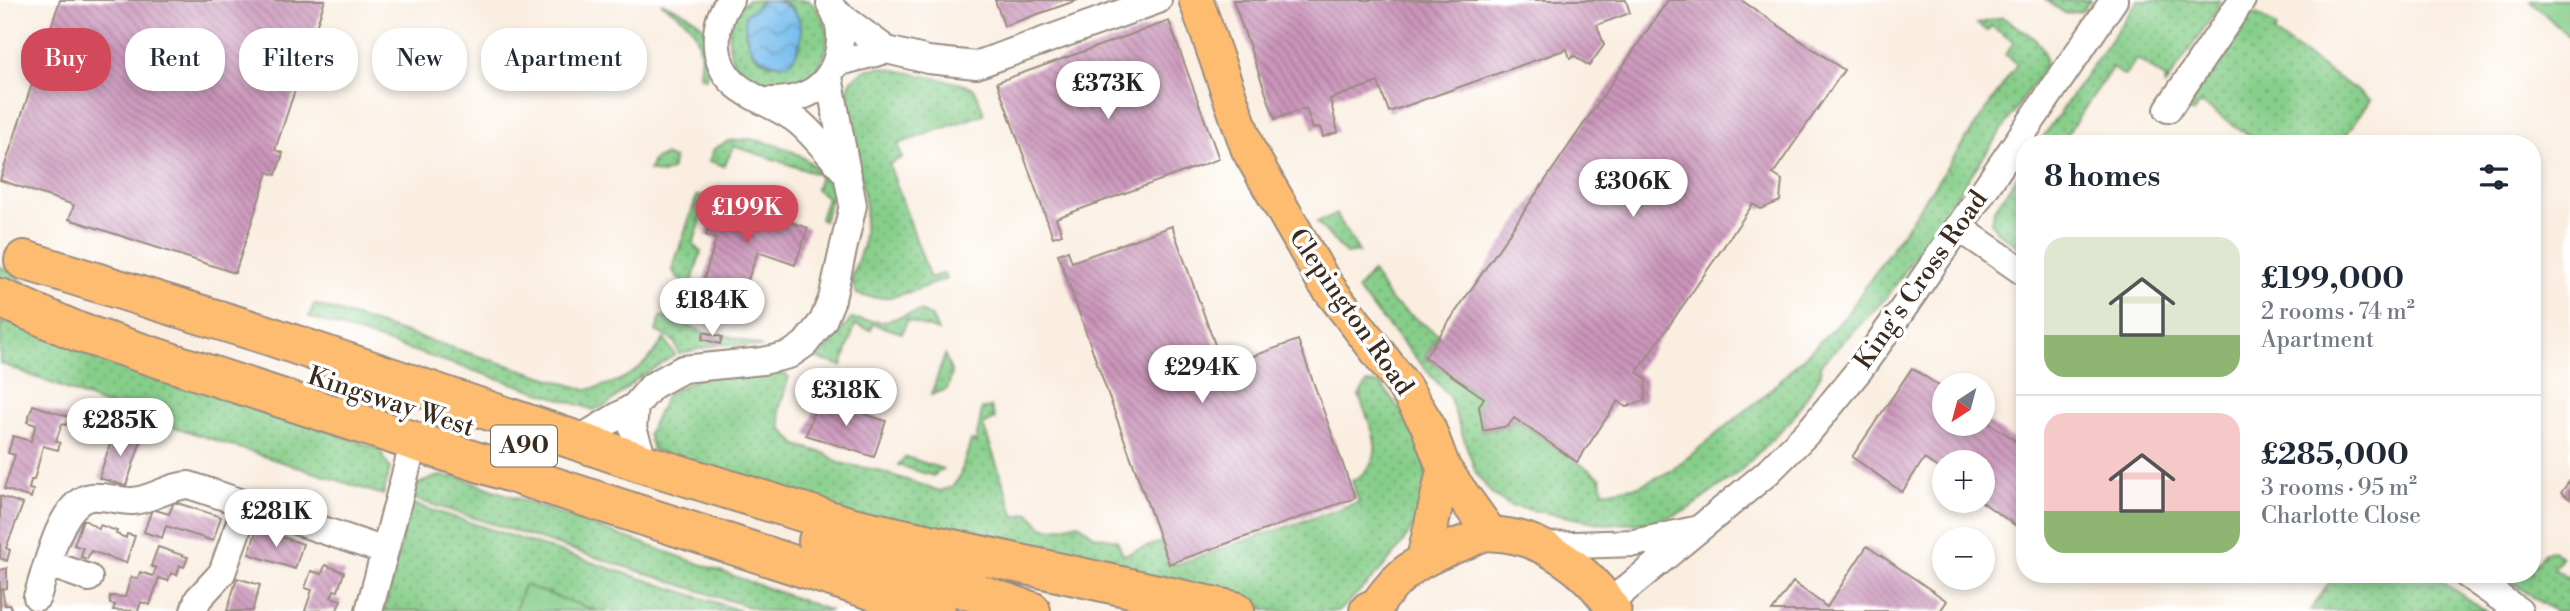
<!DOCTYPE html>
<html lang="en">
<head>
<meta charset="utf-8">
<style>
	body { margin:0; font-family:"Libre Bodoni",serif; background:#f2f2f3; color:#1f2937; height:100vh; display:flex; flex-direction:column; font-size:26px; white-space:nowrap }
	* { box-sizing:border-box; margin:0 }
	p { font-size:23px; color:#747a83 }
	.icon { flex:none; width:38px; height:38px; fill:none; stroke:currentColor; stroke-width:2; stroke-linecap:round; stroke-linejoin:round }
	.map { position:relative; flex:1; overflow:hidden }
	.details { position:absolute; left:2016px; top:135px; width:525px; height:448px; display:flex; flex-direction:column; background:#fff; border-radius:28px; box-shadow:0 4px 10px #0003 }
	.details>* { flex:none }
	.banner { position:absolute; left:21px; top:28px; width:665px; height:63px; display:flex; gap:14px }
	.needle { width:46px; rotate:216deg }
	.fabs { position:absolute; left:1932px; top:373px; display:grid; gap:14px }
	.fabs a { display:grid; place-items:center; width:63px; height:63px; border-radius:50%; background:#fff; box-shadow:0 4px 10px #0003; font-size:35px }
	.price { position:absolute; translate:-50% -60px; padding:0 16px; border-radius:24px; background:#fff; color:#222; font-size:23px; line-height:46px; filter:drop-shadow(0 2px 4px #0008) }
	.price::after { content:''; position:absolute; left:50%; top:42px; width:21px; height:16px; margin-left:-10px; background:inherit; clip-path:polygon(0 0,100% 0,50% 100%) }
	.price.on { background:#d1495b; color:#fff }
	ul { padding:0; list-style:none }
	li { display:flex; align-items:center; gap:21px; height:175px; padding:0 28px }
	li+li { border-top:2px solid #e0e1e3 }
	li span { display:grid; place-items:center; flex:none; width:196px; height:140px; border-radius:21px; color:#555 }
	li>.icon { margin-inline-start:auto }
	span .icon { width:84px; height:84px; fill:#fffc; stroke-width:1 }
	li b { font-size:30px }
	h2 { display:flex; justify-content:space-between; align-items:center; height:84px; padding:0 28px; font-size:30px }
	.chip { padding:0 24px; border-radius:28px; background:#fff; box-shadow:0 4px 10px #0003; font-size:24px; line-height:63px }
	.chip.on { background:#d1495b; color:#fff }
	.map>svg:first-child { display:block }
</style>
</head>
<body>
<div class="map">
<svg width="2570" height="611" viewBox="0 0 2570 611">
	<defs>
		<pattern id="green-dots" width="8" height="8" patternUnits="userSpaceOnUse" patternTransform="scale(1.75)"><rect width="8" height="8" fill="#86ce8a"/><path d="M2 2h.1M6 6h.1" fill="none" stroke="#6fa770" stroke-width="1.8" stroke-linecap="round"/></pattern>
		<pattern id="water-waves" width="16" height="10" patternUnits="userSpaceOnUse" patternTransform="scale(1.75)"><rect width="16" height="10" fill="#77bdee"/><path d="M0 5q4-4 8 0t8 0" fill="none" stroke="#639ac0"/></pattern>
		<pattern id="building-back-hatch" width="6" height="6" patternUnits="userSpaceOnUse" patternTransform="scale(1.75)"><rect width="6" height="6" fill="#ca95ba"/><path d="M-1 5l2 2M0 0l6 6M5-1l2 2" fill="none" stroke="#a57a97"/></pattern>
	</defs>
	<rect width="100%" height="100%" fill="#fff"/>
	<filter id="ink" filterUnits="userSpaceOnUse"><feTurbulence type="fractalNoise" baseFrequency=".0143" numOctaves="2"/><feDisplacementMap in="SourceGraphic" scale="14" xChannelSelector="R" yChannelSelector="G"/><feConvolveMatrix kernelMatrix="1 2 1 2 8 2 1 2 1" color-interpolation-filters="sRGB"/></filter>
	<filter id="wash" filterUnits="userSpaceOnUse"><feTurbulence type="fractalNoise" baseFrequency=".00686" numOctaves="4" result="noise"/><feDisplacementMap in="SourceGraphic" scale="28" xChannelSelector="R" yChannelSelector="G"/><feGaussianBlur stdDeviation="1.57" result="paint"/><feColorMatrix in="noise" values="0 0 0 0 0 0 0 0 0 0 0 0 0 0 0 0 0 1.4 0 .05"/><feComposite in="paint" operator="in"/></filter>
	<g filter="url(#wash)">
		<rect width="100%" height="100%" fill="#faeee1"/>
		<!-- green -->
		<path fill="url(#green-dots)" stroke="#607c54" stroke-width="2" d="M748 0H765L758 3 745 33 754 54 771 65 793 8 779 0H808C865 49 784 125 740 71 733 63 729 53 729 42 728 26 734 9 748 0Z
			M2046 0H2090L2082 11 2066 14Z
			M2138 0H2220L2221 3 2164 87 2166 79 2137 59 2124 76 2112 68 2061 143H2039Z
			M661 3C703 17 718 32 706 78L700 77C704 36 696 25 661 3Z
			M2257 14 2277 27 2274 33 2370 100 2340 144 2261 143 2201 103 2192 114 2184 101 2243 16Z
			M2002 17C2021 30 2050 41 2045 67L1887 297 1820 365 1821 374 1792 419 1739 472 1687 510 1654 523 1605 524 1511 506 1492 494 1476 473 1449 396 1357 290 1372 272 1391 301 1439 335 1425 357 1484 398 1479 406 1483 431 1508 426 1514 418 1601 478 1603 492 1639 486 1671 471 1765 395 1845 317 2017 64 2005 55 2014 42 1991 26 1987 31 1977 24Z
			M880 67C895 70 967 83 973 88 978 94 981 106 984 114L898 144 902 158 889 164 930 278 944 273 946 279C918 289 887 305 857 294L851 280 863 245 866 205 844 97 852 80 864 70Z
			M749 139C787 145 815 157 833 192L824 221 820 219 827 197 816 189 820 175 734 146 724 166 709 161 714 149 728 141Z
			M664 155 674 159 671 170 662 174 649 170 653 160Z
			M2025 165V251L1997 232 1991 221 1994 210Z
			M705 195 708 199 693 244 701 252 691 285 680 280 672 270 697 196Z
			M1336 214 1359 252 1346 254 1317 222Z
			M0 266 7 270 83 320 0 285Z
			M314 304 586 390C623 383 644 370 664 339L675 355 636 380 607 405 594 410 309 317Z
			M920 311 931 316 938 331 907 320 902 333 873 324 871 330 855 325 842 366 816 358 828 348 851 319 883 322Z
			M661 316 704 332 703 339 719 344 722 337 729 336 762 347 720 344 679 354 674 341 656 331Z
			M22 322 379 449 390 469 383 495 104 404 0 363V323Z
			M945 355 952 374 947 389 931 395Z
			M780 371 789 377 779 410 782 429 797 445 826 454 839 463 876 470 940 491 952 487 959 478 971 441 976 442 982 409 991 407 995 419 983 425 1015 517 1029 513 1042 527 1055 529 1078 523 1095 536 1117 540 1123 555 1161 542 1169 564 1174 562 1175 565 1359 502 1352 481C1392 459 1371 429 1359 396L1367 383 1381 384C1397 406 1417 431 1424 458 1438 519 1384 568 1344 606L1337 611H1273L778 499 653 450 648 434 667 394 701 377Z
			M906 457 943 469 933 476 898 465Z
			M438 476 458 477 831 611H762L409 497 418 484Z
			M410 503 741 611H384Z
			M2553 550 2562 556 2554 568 2570 579V611H2554L2510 581 2507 574H2532V565L2537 564 2543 554Z
			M2335 574H2431L2485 611H2310Z"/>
		<!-- pitch -->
		<path fill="#86ce8a" stroke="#607c54" stroke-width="2" d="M2530 0H2570V38Z
			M524 585 597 611H515Z"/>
		<!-- water -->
		<path fill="url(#water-waves)" stroke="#597486" stroke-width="2" d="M765 0C804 0 811 38 789 64 755 66 744 47 745 15Z"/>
		<g id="blocks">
			<!-- building -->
			<path fill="url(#building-back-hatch)" d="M60 0H325L275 150 283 153 276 175 268 172 235 273 69 219 74 205 0 180Z
				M995 0H1078L1004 26Z
				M1233 0H1626L1630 13 1597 25 1604 45 1589 66 1575 56 1570 58 1567 49 1389 112 1378 82 1330 99 1338 132 1323 137 1320 127 1313 129 1306 108 1275 119Z
				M1668 0H1741L1844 70 1773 174 1782 180 1780 201 1761 209 1753 204 1637 372 1646 379 1645 400 1626 407 1618 401 1577 462 1514 418 1508 426 1483 431 1479 406 1484 398 1425 357Z
				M1169 21 1219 159 1056 218 1062 234 1053 237 997 82Z
				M618 33 641 41 634 64 611 57Z
				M718 198 808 228 795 265 758 252 741 299 702 286 716 239 706 235Z
				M1172 226 1223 367 1298 340 1355 498 1169 564 1058 254 1068 251 1072 262Z
				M704 332 722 337 720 344 702 339Z
				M1912 368 1944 389V424H1983V419L2025 447V532L1979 500H1983V462H1944V472L1924 459 1902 492 1852 457Z
				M818 399 886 421 874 457 806 435Z
				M33 405 69 417 66 425 62 424 59 432 56 441 60 443 58 450 43 446 34 480H31L29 489 33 490 31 498 4 489 15 455 8 453 13 436 31 441 36 425 27 422Z
				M115 429 142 438 126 486 99 478Z
				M2570 480V499L2561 493Z
				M0 496 23 504 6 548 10 550 7 561 0 558Z
				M174 502 221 517 213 541 166 526 162 538 144 532 152 509 169 514Z
				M83 519 99 529 100 525 117 531 116 534 126 538 127 534 135 536 126 563 91 551 87 559 81 557 83 548 74 545Z
				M257 529 303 544 295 569 249 554Z
				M1867 546 1947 601 1940 611H1772L1793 582 1827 607Z
				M158 547 188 557 184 567 180 565 177 575 171 573 168 581 159 578 150 605 141 602 138 611 113 610 115 605 110 604V596L125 597 131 577 138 579 140 572 153 576 156 568 151 566Z
				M325 565 344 572 338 591 334 590 331 597 341 600 337 610 305 611 312 590 305 588 311 571 322 574Z
				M7 568V588L2 589 5 605H10L12 611H0V570Z
				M237 578 260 585 252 611H227Z"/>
		</g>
	</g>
	<g filter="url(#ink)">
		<use href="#blocks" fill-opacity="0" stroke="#9a8c80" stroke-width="2"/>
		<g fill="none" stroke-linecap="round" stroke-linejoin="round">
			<defs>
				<path id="minor" d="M730 0C712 24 711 63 735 84 754 101 780 106 800 123 817 138 832 158 848 175
					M834 11 887 50 928 60 976 65 1158 0
					M836 63 887 50
					M768 101C783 101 797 100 811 92 840 75 849 32 830 4
					M2168 109 2242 0
					M1958 227 2025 273
					M635 406 633 429 645 464
					M576 441 635 406 652 386 683 369 763 361 789 355 805 344 823 321 832 299 853 205 829 77
					M1545 546 1634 543 1695 530
					M49 564 89 578
					M2466 574 2519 611
					M37 597C46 571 60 501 91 497 105 495 119 502 133 501 154 499 168 486 189 485L385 551
					M1609 603 1767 473 1811 429 1860 369 1900 313 2114 0
					M194 611 198 599 222 573 246 505
					M369 611 414 441"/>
				<path id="major" d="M1196 0 1248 149 1324 282 1403 385 1427 424 1444 469 1490 533
					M1424 557 1444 469
					M1373 611C1399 570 1422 558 1466 542 1473 539 1483 533 1491 534 1539 534 1590 571 1614 611"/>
				<path id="highway" d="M24 260 267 335 645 464 848 526 1235 611
					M0 298 78 332 936 611
					M818 541 1031 611
					M1369 611 1374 609"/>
			</defs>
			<!-- minor casing -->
			<use href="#minor" stroke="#9a8c80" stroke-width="30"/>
			<!-- major casing -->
			<use href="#major" stroke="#9a8c80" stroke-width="37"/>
			<!-- highway casing -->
			<use href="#highway" stroke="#9a8c80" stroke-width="42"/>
			<!-- minor -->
			<use href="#minor" stroke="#fff" stroke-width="26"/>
			<!-- major -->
			<use href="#major" stroke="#fdbc70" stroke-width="33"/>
			<!-- highway -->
			<use href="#highway" stroke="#fdbc70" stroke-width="38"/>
		</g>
	</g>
	<g text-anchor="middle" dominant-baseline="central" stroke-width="7" stroke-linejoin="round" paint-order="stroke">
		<!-- shield labels -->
		<rect fill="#fff" stroke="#766a62" stroke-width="2" x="491" y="425.5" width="66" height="41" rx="5"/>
		<g font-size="24" font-weight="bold" fill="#3b2a1e">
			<text x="524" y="446">A90</text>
		</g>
		<!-- street labels -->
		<g font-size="26" fill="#3b2a1e" stroke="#fff">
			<text transform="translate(1921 280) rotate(-55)">King's Cross Road</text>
			<text transform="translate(1351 312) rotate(55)">Clepington Road</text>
			<text transform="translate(391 402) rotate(18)">Kingsway West</text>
		</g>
	</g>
</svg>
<div class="fabs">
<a><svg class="needle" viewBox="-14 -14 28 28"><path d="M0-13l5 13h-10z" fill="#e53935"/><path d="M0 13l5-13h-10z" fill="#747a83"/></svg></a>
<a>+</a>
<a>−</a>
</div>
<b class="price" style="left:1108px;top:121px">£373K</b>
<b class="price" style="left:1633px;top:219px">£306K</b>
<b class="price on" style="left:747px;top:245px">£199K</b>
<b class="price" style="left:712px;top:338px">£184K</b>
<b class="price" style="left:1202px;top:405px">£294K</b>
<b class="price" style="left:846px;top:428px">£318K</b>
<b class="price" style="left:120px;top:458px">£285K</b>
<b class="price" style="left:276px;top:549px">£281K</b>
<div class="banner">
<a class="chip on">Buy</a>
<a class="chip">Rent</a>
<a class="chip">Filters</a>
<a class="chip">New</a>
<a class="chip">Apartment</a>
</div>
<section class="details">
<h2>8 homes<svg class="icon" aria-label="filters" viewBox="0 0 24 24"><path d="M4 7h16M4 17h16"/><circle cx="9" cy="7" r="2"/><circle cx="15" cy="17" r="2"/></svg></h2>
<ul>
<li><span style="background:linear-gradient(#dfe7d0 70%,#8fb573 0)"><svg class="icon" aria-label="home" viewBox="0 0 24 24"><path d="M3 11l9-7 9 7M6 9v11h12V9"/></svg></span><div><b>£199,000</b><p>2 rooms · 74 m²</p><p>Apartment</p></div></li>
<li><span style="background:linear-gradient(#f6c9c9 70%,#8fb573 0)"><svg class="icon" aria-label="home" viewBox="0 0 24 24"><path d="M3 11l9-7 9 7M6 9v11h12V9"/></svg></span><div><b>£285,000</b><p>3 rooms · 95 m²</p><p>Charlotte Close</p></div></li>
</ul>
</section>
</div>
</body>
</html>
